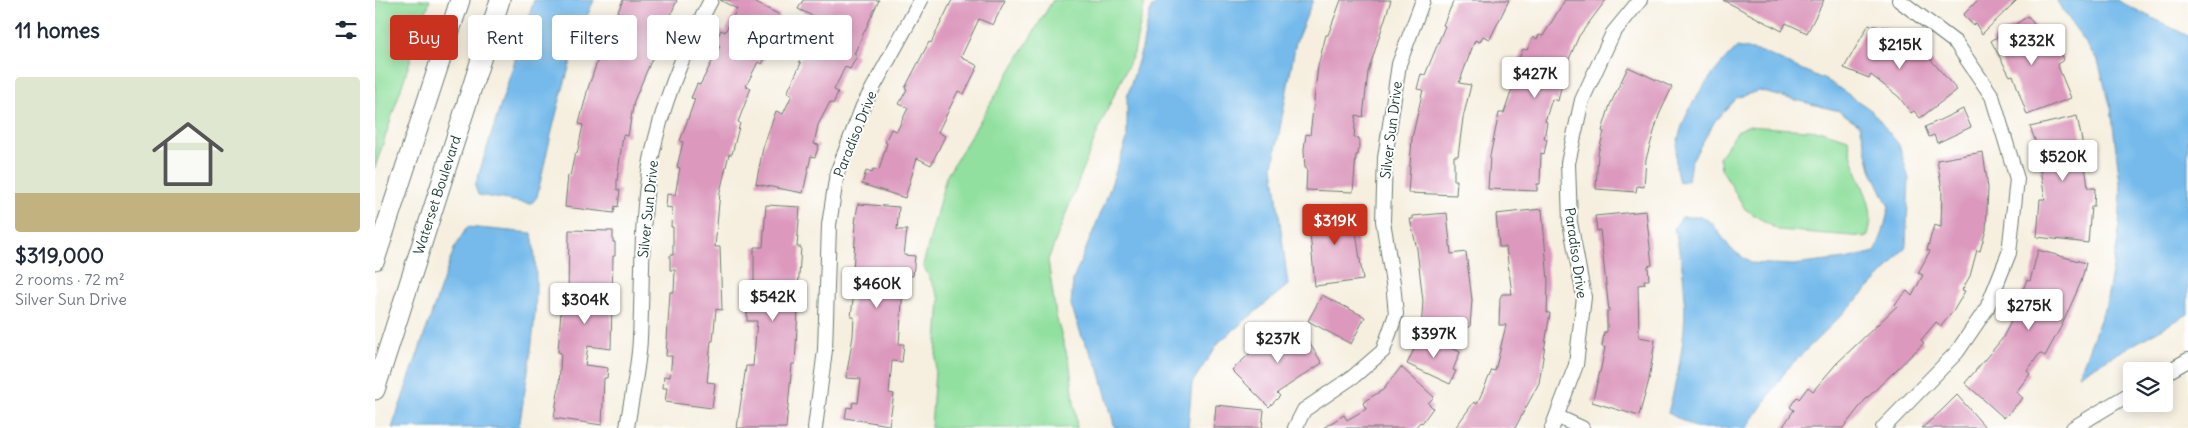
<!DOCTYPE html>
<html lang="en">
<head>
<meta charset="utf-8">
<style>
	body { margin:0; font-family:Delius,sans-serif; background:#f2f2f3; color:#1f2937; height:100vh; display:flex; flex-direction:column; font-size:19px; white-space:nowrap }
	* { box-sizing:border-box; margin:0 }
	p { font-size:16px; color:#747a83 }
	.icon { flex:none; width:28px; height:28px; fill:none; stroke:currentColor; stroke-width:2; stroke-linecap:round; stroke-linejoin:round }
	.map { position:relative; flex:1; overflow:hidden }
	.side { display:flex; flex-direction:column; background:#fff; width:375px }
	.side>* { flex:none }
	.banner { position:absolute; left:15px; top:15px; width:475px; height:45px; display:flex; gap:10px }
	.tools { position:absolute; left:1748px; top:362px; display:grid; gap:10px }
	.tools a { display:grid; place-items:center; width:50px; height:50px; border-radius:5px; background:#fff; box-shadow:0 2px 12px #0003; font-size:25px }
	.price { position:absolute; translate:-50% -42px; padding:0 11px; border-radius:5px; background:#fff; color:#222; font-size:16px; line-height:32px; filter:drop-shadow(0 1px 2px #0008) }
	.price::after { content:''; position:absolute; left:50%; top:30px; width:15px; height:11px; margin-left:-8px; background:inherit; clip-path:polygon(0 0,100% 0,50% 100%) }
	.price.active { background:#c8321e; color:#fff }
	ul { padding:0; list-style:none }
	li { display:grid; align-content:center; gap:10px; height:265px; padding:0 15px }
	li span { display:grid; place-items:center; height:155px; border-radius:5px; color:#555 }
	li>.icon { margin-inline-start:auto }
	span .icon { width:90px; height:90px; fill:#fffc; stroke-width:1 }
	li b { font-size:21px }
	h2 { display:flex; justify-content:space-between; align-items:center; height:60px; padding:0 15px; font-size:21px }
	.chip { padding:0 18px; border-radius:5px; background:#fff; box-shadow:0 2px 12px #0003; font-size:18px; line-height:45px }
	.chip.active { background:#c8321e; color:#fff }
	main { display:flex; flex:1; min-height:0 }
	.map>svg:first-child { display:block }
</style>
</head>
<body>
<main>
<section class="side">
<h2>11 homes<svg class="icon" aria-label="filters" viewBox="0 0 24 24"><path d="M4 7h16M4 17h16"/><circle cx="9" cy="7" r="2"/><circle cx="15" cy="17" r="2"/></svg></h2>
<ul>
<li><span style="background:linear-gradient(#dfe7d0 75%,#c2b280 0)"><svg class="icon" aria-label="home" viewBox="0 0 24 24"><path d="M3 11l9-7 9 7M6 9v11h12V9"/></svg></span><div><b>$319,000</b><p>2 rooms · 72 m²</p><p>Silver Sun Drive</p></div></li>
</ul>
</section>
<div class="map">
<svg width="1813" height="428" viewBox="0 0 1813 428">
	<rect width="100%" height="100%" fill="#fff"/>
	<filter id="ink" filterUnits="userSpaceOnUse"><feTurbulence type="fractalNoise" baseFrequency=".02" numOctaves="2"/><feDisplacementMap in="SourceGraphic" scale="10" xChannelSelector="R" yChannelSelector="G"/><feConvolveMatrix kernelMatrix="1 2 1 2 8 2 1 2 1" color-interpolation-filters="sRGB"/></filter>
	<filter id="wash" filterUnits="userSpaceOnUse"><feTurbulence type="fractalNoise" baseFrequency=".0096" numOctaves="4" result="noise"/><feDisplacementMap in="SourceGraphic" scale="20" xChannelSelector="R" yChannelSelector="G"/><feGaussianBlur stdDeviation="1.12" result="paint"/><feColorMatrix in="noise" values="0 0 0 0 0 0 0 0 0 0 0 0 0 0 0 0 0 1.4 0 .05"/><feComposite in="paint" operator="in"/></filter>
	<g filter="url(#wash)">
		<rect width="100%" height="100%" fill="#f6efdf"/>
		<!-- green -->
		<path fill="#91e09f" stroke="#588e6a" d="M0 0H55L0 168Z
			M678 0H776L770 1 759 53 726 123 673 260 681 316 695 366 702 428H556L565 299 548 265 571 177Z
			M1372 126 1447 131 1473 139C1475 150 1478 160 1481 170 1490 195 1501 207 1493 235L1489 237 1403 230 1370 209 1346 168 1344 157 1363 131Z"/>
		<!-- water -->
		<path fill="#74baeb" stroke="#4a7c90" d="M159 0H219C191 64 177 130 162 197L156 204 103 195 100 186Z
			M786 0H938L921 42 898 166 913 285 844 342 817 383 813 428H740L723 366 707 337 696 305 698 280 729 205 752 139V97L767 48 776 8Z
			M1681 0H1742L1813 36V314L1704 375 1731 304 1743 241 1746 192 1736 108 1723 61Z
			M1362 47 1387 52 1455 82 1496 110 1524 145 1534 179 1531 246 1510 272 1412 369 1372 428H1321L1293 413C1311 345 1317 297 1299 228L1307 217H1327L1337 223 1356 249 1376 263 1418 265 1470 259 1500 252 1508 232 1514 207 1496 169 1485 125 1464 111 1384 91 1361 98 1340 121 1316 162 1313 180 1304 183C1289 131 1329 81 1362 47Z
			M92 227 157 233C168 300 154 362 144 428H17L79 249Z"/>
		<g id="blocks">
			<!-- building -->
			<path fill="#dc99bd" d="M248 0H302L259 101 253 136 248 135 242 181V190H245L243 207 240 206 239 213 190 207 193 175 195 176 200 153 202 154 208 125 204 124 213 88 226 51Z
				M345 0H375L405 15 402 21 408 24 387 64 383 62 371 86 376 88 363 122 365 123 357 154H354L345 192 340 247H345L347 310 341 309 338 341H336L332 382 340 383 337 408 290 402 292 388H288L289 376 295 377 297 356H291L295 292H299L300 270H295V255H298V227H296L297 208 291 207 292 194 300 195 305 168 302 167 308 142 305 141 320 99 316 98 322 84 325 85 345 46 340 43 346 30 350 32 362 9Z
				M428 0H504L479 54 482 56 475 69 470 67 459 90 463 92 458 104 455 102 443 125 439 144 444 145 440 157 436 156 428 193 381 184 388 148 401 111 408 114 417 95 412 93 426 63 424 62 432 45 430 44 442 18 423 9Z
				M577 0H630L618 25 604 19 586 57 603 66 589 94 583 91 563 132 570 136 556 165 542 158 530 198 487 184 491 171 497 173 498 169 504 170 512 143 510 142 516 129 522 131 533 108 524 104 532 89 530 88 554 42 556 43Z
				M966 0H1016L993 72 988 117 981 115 979 137 984 138V144L983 155H981L978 192 931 190 932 168H930L929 149 931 134 935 135 943 66 951 35H953Z
				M1079 0H1134L1115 39 1108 36 1105 42 1100 40 1084 83 1096 85 1088 118 1083 156H1079V180H1082L1081 195 1033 193 1037 138 1048 90 1042 89 1046 74 1050 75 1070 26 1068 25Z
				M1190 0H1231L1204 36 1191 66 1183 101 1177 99 1170 121 1172 122 1169 139H1172L1169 154 1166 153 1165 184H1162V191L1113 189 1115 156 1124 113H1129L1138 86 1134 84 1137 75 1148 49 1152 50 1158 37 1162 39 1164 35 1168 36Z
				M1348 0H1449L1432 33 1411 23 1407 31Z
				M1603 0H1642L1607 34 1600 23 1598 25 1588 15Z
				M1653 16 1670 40 1674 38 1689 60 1682 64 1696 98 1652 115 1638 75 1635 76 1616 41Z
				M1494 24 1506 29 1508 26 1520 33 1518 37 1538 53 1542 49 1556 60 1582 90 1545 118 1539 111 1536 113 1524 97 1496 75 1494 78 1469 68Z
				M1253 67 1297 87 1284 115 1271 159 1269 187 1262 186 1261 192 1221 189 1223 153 1229 132 1227 131 1235 105Z
				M1588 109 1596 127 1562 143 1559 135 1554 137 1550 127Z
				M1702 116 1707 141 1713 188H1720L1719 206H1716L1713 243 1662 237 1665 199H1670L1660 140 1655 127Z
				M1608 152 1613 188 1611 230 1605 251 1602 250 1595 276 1587 290 1590 291 1579 310 1566 326 1561 322 1546 340 1549 343 1490 400 1468 428H1407L1419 410 1415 407 1422 397 1424 399 1433 387 1438 391 1461 364 1522 306 1520 304 1532 291 1537 296 1548 275 1543 273 1555 251 1552 250 1559 225 1566 227 1567 190 1562 160Z
				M483 204 524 207 522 230H532L529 255 540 256 538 276 529 275 524 344H529L527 362 517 361 514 393 519 394 514 425 470 418 472 407 477 408 478 402 483 403 486 379 471 378 478 336 479 317H476L481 272H478L481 223H480Z
				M391 205 425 207 422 247H426L423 290H426V309H423L420 364H417L411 428H362L371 366H378L382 321H372L373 289H379V247H388Z
				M985 209 986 225H980L988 280 940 286 933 212Z
				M1167 209 1173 281 1172 313H1175L1164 383 1140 428H1080L1099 402 1102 404 1117 370 1120 371 1131 325H1124L1125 298 1127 294H1137L1131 247H1124L1121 214Z
				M1271 211 1277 265 1273 266 1274 280H1269L1270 284 1263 285 1264 337 1280 340 1274 380 1264 416 1217 402 1226 368 1230 347H1227L1229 332H1232V311H1234L1225 230 1222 231 1220 216Z
				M1072 213 1076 254 1091 252 1097 300 1095 327H1087V333L1046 329 1048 301 1042 249 1035 219H1038V216Z
				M194 230 238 231V242H240V256H238L236 349 213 346 210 365 233 368 232 378H229L227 425 179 418 184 386 186 353 183 352 187 296H193Z
				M1663 250 1711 263 1706 282 1687 325 1670 356 1665 353 1652 371 1655 374 1641 392 1648 398 1629 418 1590 383 1627 339 1650 295 1646 294 1652 280 1655 281Z
				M947 295 990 317 976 344 933 321Z
				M921 322 947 363 902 393 905 396 894 407 857 370 881 348Z
				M1046 335 1085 352 1078 370 1081 371 1075 384 1032 364Z
				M1026 367 1059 397 1053 403 1058 408 1047 423 1045 422 1040 428H948L969 415 972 420 991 409 988 403 991 400 1008 390Z
				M1582 395 1611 428H1547L1567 410Z
				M841 405 889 410 887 428H839Z"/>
		</g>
	</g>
	<g filter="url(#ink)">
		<use href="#blocks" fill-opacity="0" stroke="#6a7b70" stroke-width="1"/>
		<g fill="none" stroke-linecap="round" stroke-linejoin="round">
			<defs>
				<path id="street" d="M1789 374 1813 360
					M1183 417 1207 428
					M252 428C256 398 264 368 265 338 268 279 265 218 276 160 287 104 309 50 336 0
					M440 428 450 350 454 225 462 173 488 106 546 0
					M920 428 929 410 979 376 1008 351 1021 314 1018 283 1008 221 1010 158 1024 64 1048 0
					M1177 428 1201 365 1209 297 1195 222 1193 163 1207 100 1238 33 1265 0
					M1508 428 1582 352 1612 308 1634 253 1642 179 1617 96 1581 43 1524 0
					M1698 428 1756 393"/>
				<path id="secondary" d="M0 260 85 0
					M0 390 125 0"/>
			</defs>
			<!-- street casing -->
			<use href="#street" stroke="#6a7b70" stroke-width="16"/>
			<!-- secondary casing -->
			<use href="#secondary" stroke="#6a7b70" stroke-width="21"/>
			<!-- street -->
			<use href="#street" stroke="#fff" stroke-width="14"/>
			<!-- secondary -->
			<use href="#secondary" stroke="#fff" stroke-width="19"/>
		</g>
	</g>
	<g text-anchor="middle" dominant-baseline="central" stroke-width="4" stroke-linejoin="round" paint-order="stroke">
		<!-- street labels -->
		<g font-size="14" fill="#1f3d34" stroke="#fff">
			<text transform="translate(1016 130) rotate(-83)">Silver Sun Drive</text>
			<text transform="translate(480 134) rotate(-68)">Paradiso Drive</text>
			<text transform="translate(62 195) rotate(-72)">Waterset Boulevard</text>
			<text transform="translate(273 209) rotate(-84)">Silver Sun Drive</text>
			<text transform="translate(1201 253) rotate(82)">Paradiso Drive</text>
		</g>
	</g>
</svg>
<div class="tools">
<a><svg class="icon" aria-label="layers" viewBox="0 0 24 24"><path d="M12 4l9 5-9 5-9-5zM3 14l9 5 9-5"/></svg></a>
</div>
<b class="price" style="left:1657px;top:66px">$232K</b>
<b class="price" style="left:1525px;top:70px">$215K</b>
<b class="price" style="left:1160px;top:99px">$427K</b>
<b class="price" style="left:1688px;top:182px">$520K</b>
<b class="price active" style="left:960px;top:246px">$319K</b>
<b class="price" style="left:502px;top:309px">$460K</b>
<b class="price" style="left:398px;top:322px">$542K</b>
<b class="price" style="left:210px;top:325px">$304K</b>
<b class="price" style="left:1654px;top:331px">$275K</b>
<b class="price" style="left:1059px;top:359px">$397K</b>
<b class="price" style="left:903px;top:364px">$237K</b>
<div class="banner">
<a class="chip active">Buy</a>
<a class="chip">Rent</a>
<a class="chip">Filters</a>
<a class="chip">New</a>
<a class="chip">Apartment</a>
</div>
</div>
</main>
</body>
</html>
